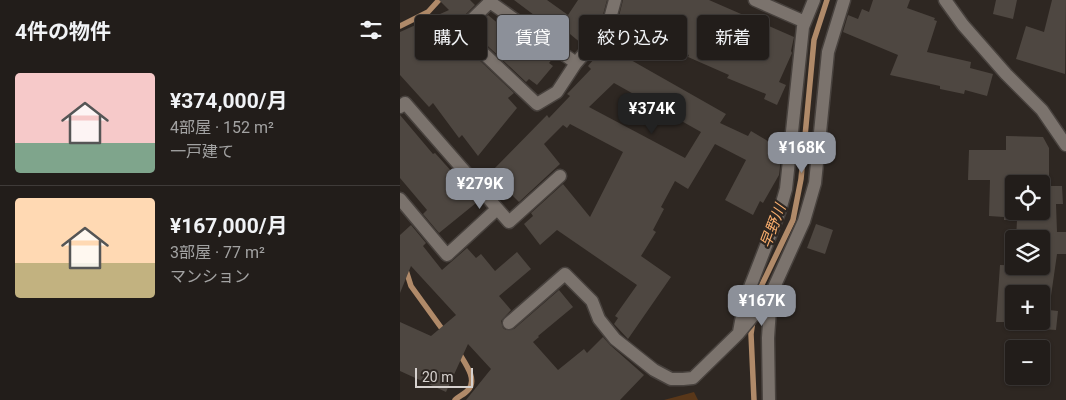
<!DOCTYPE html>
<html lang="ja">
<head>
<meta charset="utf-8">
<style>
	body { margin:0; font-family:Roboto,"Noto Sans JP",sans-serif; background:#2a2623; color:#f1f3f6; height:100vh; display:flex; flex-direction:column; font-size:19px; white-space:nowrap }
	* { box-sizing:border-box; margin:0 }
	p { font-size:16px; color:#a2a2a2 }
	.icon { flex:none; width:28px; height:28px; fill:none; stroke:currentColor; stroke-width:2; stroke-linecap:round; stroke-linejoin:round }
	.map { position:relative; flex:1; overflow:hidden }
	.details { display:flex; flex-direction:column; background:#221d1a; width:400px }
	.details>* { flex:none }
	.banner { position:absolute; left:15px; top:15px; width:475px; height:45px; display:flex; gap:10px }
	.controls { position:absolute; left:605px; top:175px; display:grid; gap:10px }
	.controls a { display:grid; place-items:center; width:45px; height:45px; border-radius:5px; background:#221d1a; box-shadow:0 1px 4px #0004,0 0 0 1px #3f3b39; font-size:25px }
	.scale { position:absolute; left:15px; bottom:12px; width:58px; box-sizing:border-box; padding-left:5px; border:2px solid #d6d1ce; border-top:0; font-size:14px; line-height:18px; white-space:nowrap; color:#d6d1ce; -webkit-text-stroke:4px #2e2722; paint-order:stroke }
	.price { position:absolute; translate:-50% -42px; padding:0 11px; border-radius:10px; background:#8c9099; color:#fff; font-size:16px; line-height:32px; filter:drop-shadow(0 1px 2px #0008) }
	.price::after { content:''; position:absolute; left:50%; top:30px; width:15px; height:11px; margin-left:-8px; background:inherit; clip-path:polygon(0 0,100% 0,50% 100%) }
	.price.active { background:#222; color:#fff }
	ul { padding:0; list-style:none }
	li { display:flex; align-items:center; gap:15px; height:125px; padding:0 15px }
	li+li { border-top:1px solid #3f3b39 }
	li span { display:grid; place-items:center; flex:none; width:140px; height:100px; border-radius:5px; color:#555 }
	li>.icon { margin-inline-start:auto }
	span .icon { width:60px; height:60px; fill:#fffc; stroke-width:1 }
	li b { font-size:21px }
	h2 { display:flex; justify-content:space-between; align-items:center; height:60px; padding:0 15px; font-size:21px }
	.chip { padding:0 18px; border-radius:5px; background:#221d1a; box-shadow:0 1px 4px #0004,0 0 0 1px #3f3b39; font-size:18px; line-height:45px }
	.chip.active { background:#8c9099; color:#fff }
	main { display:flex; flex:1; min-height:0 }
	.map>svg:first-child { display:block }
</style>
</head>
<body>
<main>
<section class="details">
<h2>4件の物件<svg class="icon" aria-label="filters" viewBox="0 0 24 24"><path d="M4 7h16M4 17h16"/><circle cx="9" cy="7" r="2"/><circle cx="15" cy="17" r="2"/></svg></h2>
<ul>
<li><span style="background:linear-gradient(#f6c9c9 70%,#7fa58c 0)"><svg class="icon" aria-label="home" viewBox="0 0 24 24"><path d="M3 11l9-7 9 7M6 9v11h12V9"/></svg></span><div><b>¥374,000/月</b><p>4部屋 · 152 m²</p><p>一戸建て</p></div></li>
<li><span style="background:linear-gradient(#ffd9b3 65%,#c2b280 0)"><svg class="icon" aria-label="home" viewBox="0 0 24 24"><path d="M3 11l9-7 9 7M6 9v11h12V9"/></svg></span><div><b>¥167,000/月</b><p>3部屋 · 77 m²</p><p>マンション</p></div></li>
</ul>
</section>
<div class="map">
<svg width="666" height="400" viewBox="0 0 666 400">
	<rect width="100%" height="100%" fill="#2e2722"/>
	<!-- green -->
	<path fill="#593719" d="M294 392 298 400H264Z"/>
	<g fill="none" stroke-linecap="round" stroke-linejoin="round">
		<!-- stream -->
		<path stroke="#b08a69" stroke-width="5.5" d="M0 26 28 12 39 0
			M0 262 5 267 11 286 45 333
			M354 311 356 297 393 220 401 179 414 40 427 0
			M353 320 351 334 354 400
			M55 400C59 396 65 394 68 390 78 380 65 363 59 353"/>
	</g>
	<!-- building -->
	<path fill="#4e4741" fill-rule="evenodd" d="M39 0H70L75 5 54 26 52 34 114 93 108 98 117 108 78 156 62 135 59 138 33 103 29 107 0 75V32L49 10Z
		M114 0H147L168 15 178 0H207L201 22 182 44 170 34 163 44 129 20 134 15Z
		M223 0H309L394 37 391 51 392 53 379 82 386 85 377 105 364 99 366 94 327 78 329 75 288 57 289 55 261 44 258 52 221 37 215 51 326 114 320 123 348 136 351 131 376 146 372 153 381 158 379 175 363 203 360 201 353 215 325 200 346 160 315 144 288 189 275 181 261 207 264 209 253 230 256 232 241 256 271 277 228 339 214 324 218 318 215 316 237 285 157 230 140 245 124 224 133 216 131 213 163 184 190 217 223 152 170 124 167 128 163 125 144 144 160 164 119 202 109 192 106 195 91 178V172L147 115 149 118 170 96 167 94 191 69 188 66 194 59 197 54 195 53 216 28ZM214 83 301 132 285 158 189 107Z
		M473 0H510L507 8 535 18 534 20 537 21 527 52 571 62 570 68 593 74 587 96 565 90 564 94 540 89V86L490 75 498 55 443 32 448 15 458 19 462 9 469 12Z
		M596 0H617L613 19 593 14Z
		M652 0H666L665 74 616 59 626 26 644 32Z
		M88 15 114 37 119 32 154 57 149 63 153 66 137 85 129 79 126 82 72 31Z
		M0 115 33 154 35 153 53 173 76 203 39 233 23 214 27 210 0 178Z
		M606 136 643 137 649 148V186H662L663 204H656L657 232H666V254H657L649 310 658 311 656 330 627 328 628 322H596L600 265 641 266V239H616L617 220H604V217L589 216 590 180H568L569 150H606ZM614 184H641V211H614ZM614 294H641V321H614Z
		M416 224 433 230 425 254 407 248Z
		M11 225 26 243 23 246 42 270 67 248 76 258 81 254 95 271 117 252 131 269 99 296 111 310 101 321 103 328 106 330 114 329 159 290 173 307 138 336 139 337 133 342 158 370 184 349 187 353 203 337 210 345 244 375 220 400H66L91 369 68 344 46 392 0 371V322L31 336 56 315 11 266 0 293V235Z"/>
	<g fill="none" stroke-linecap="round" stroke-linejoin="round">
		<defs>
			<path id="minor" d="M355 0 405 22
				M545 0 563 25 606 74 642 110 666 145
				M176 63 90 2 60 31 137 104 157 92 176 63 208 26 215 0
				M0 107 5 103 109 222 160 176
				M0 199 47 255 97 209
				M109 323 165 274 192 301 199 319 215 339 254 370 271 379H283L293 378 338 334 371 294 404 221 415 183 428 52 444 0
				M339 332 345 300 380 210 386 189 403 27 414 0
				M369 400 368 338 371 294"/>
		</defs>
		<!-- minor casing -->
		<use href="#minor" stroke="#48423e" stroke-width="15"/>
		<!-- minor -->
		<use href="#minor" stroke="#7b736d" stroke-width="12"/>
	</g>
	<g text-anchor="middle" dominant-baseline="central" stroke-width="4.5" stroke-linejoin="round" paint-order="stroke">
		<!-- water labels -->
		<g font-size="15" font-style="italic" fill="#faae6d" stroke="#2e2722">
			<text transform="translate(373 226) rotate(-69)">早野川</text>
		</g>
	</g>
</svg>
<div class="controls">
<a><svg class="icon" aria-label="locate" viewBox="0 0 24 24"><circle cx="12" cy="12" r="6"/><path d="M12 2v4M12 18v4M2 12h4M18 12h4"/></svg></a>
<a><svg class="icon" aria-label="layers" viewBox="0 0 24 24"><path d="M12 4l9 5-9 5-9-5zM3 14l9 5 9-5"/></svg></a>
<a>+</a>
<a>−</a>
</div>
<div class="scale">20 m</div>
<b class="price active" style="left:252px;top:135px">¥374K</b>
<b class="price" style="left:402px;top:174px">¥168K</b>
<b class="price" style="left:80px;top:210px">¥279K</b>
<b class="price" style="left:362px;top:327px">¥167K</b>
<div class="banner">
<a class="chip">購入</a>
<a class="chip active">賃貸</a>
<a class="chip">絞り込み</a>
<a class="chip">新着</a>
</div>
</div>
</main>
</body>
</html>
